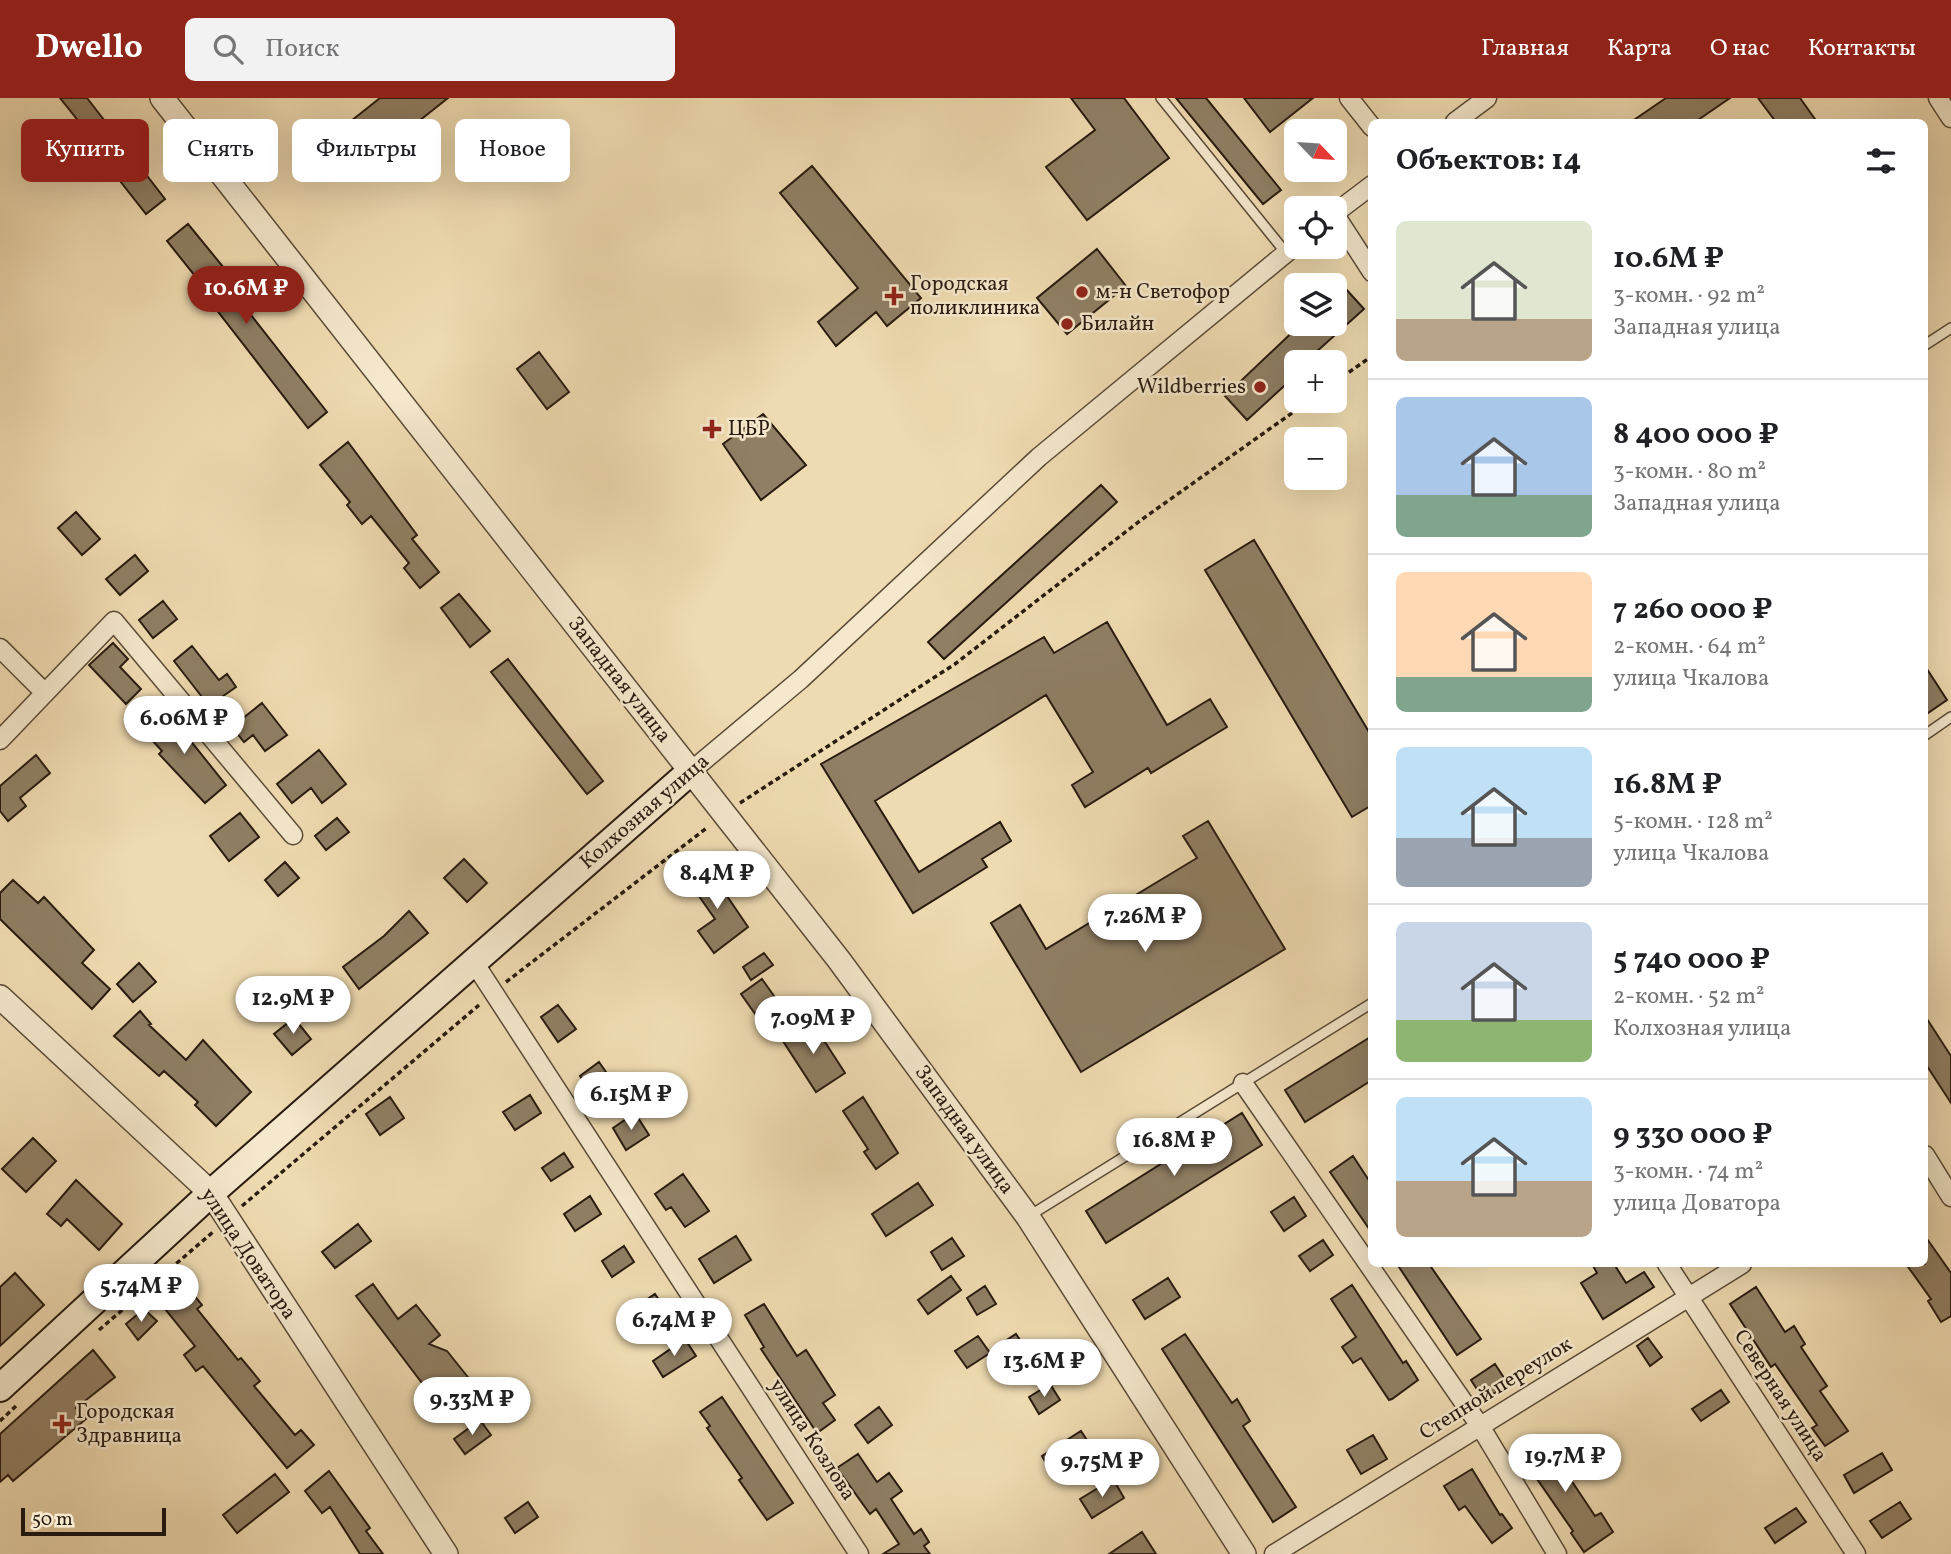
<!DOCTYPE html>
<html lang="ru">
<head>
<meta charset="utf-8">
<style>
	body { margin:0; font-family:Vollkorn,serif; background:#f2f2f2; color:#202124; height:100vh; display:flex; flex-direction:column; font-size:26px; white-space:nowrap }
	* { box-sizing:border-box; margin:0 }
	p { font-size:23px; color:#757577 }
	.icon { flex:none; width:38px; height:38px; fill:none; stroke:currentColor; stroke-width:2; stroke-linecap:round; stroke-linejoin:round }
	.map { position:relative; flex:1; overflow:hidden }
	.panel { position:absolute; left:1368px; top:21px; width:560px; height:1148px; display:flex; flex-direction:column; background:#fff; border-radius:10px; box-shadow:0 7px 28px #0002 }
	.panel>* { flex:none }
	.top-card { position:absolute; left:21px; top:21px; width:665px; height:63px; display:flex; gap:14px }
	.needle { width:46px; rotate:115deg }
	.controls { position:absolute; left:1284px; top:21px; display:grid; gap:14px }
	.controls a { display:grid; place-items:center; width:63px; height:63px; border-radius:10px; background:#fff; box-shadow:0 7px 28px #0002; font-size:35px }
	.scale { position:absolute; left:21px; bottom:18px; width:145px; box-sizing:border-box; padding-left:7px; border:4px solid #291b10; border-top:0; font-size:19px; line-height:24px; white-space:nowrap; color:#291b10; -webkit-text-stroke:5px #f5e8cc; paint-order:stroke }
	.price { position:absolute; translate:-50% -60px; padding:0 16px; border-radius:24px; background:#fff; color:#222; font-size:23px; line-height:46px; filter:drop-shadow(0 2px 4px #0008) }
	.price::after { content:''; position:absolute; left:50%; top:42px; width:21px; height:16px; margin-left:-10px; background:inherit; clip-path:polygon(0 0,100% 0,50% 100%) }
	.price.active { background:#8f2418; color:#fff }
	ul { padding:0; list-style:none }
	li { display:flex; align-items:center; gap:21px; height:175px; padding:0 28px }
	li+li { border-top:2px solid #e0e0e0 }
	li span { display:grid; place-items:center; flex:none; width:196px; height:140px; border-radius:10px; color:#555 }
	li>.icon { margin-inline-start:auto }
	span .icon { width:84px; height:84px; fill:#fffc; stroke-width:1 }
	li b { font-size:30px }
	h2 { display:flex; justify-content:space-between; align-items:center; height:84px; padding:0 28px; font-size:30px }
	.pill { padding:0 24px; border-radius:10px; background:#fff; box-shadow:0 7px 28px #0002; font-size:24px; line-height:63px }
	.pill.active { background:#8f2418; color:#fff }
	header { display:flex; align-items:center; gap:42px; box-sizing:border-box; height:98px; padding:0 35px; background:#8f2418; color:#fff }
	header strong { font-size:33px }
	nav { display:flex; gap:38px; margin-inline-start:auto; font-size:24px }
	.search { width:490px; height:63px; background:#f2f2f2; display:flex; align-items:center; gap:18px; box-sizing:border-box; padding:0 24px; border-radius:10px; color:#757577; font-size:26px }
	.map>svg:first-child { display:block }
</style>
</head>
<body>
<header>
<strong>Dwello</strong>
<div class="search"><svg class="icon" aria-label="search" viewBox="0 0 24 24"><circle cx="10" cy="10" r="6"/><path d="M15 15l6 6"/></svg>Поиск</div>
<nav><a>Главная</a><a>Карта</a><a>О нас</a><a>Контакты</a></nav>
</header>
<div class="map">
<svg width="1951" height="1456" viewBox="0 0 1951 1456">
	<rect width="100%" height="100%" fill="#efdbb1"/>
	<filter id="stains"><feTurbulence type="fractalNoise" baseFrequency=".00286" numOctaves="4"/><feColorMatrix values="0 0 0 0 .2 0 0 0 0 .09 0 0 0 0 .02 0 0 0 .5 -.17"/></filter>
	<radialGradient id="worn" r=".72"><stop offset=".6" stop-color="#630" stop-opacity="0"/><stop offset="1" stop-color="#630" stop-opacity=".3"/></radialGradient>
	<!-- building -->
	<path fill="#907f64" stroke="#291b10" stroke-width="2" d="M60 0H87L165 101 146 116 113 74 117 71Z
		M380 0H448L357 72 331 39Z
		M1071 0H1124L1169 60 1087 122 1046 69 1095 32Z
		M1176 0H1206L1281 92 1263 106Z
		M1244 0H1313L1270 34Z
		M1666 0H1730L1695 24H1631Z
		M1758 0H1800L1817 24H1776Z
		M812 68 921 200 887 228 876 214 836 248 818 224 858 190 780 95Z
		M188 126 224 170 218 175 327 314 308 330 216 211 220 209 167 143Z
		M1097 151 1126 188 1067 236 1037 200Z
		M1335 179 1364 211 1305 264H1297V271L1291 276 1294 279 1247 322 1225 298 1301 226H1335Z
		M539 254 569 294 547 311 517 271Z
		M763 316 806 367 761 402 723 346Z
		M348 344 417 437 412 441 439 474 420 490 404 470 409 465 371 418 362 426 347 407 350 404 320 367Z
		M1101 387 1117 404 944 561 928 544Z
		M76 414 100 441 82 457 58 430Z
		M1254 442 1372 639V707L1352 719 1205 472Z
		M135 457 148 473 120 497 106 481Z
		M459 496 490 533 470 549 441 510Z
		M163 503 177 521 153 540 139 522Z
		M1107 524 1167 627 1210 601 1227 629 1151 675 1148 670 1085 709 1072 687 1093 674 1046 597 875 703 919 774 1000 724 1011 743 982 761 987 769 913 815 821 666 1044 539 1054 555Z
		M113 545 128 561 120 569 141 591 126 606 89 567Z
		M192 548 219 582 227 576 236 589 209 608 174 563Z
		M508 561 603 683 587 696 491 574Z
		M1925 568 1947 602 1925 617Z
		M262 605 287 637 265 653 253 637 244 644 232 629Z
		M165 611 226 687 205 705 159 656 162 653 142 631Z
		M319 652 346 686 322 705 311 690 292 705 277 686Z
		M36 657 50 675 20 700 26 708 8 723 0 713V688Z
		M240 715 259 739 229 763 210 738Z
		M337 720 349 734 326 752 315 738Z
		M1208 723 1285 851 1081 974 991 825 1020 807 1046 851 1197 760 1183 738Z
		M464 761 487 785 467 804 444 780Z
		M285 764 299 780 278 798 265 782Z
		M706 767 748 829 714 855 698 833 715 821 687 781Z
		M13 782 38 805 44 799 94 852 82 865 110 891 92 911 0 821V795Z
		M409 813 428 835 359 891 343 869 384 838Z
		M764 855 773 867 751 882 743 869Z
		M139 865 156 884 133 904 117 886Z
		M762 881 779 905 758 920 741 896Z
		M558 907 576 931 558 944 541 919Z
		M140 913 151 926 149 927 186 962 203 942 251 994 216 1028 195 1007 198 1004 164 973 159 978 114 938Z
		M1925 918 1951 958V1005L1925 965Z
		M294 920 311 941 292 957 274 936Z
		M810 921 845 975 816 994 781 940Z
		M1372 938V982L1305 1024 1285 992Z
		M599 964 613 984 594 998 580 978Z
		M530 997 541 1015 515 1032 503 1014Z
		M390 999 404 1020 380 1037 366 1016Z
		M863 999 898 1055 876 1071 864 1054 868 1051 843 1013Z
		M635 1015 649 1037 626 1052 613 1030Z
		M1242 1015 1262 1047 1106 1145 1086 1113Z
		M33 1040 56 1063 26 1094 2 1071Z
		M564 1055 573 1069 551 1083 542 1070Z
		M1353 1058 1372 1087V1135L1330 1074Z
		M683 1076 709 1113 685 1129 671 1109 666 1112 655 1096Z
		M76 1082 122 1126 99 1152 67 1121 61 1128 47 1116Z
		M918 1085 933 1107 886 1138 872 1116Z
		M590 1098 601 1116 575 1133 564 1116Z
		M1294 1099 1306 1118 1284 1133 1271 1114Z
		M358 1126 371 1143 335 1170 322 1154Z
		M736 1138 751 1162 714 1185 699 1161Z
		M1925 1138 1951 1175V1218L1941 1224 1928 1203 1931 1201 1906 1166H1925Z
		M952 1140 964 1158 942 1172 931 1154Z
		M1323 1142 1333 1157 1310 1173 1299 1158Z
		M624 1148 634 1164 612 1179 602 1163Z
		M1397 1166H1429L1481 1241 1457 1257Z
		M1592 1166H1614L1626 1185 1644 1174 1654 1189 1603 1221 1581 1185 1597 1175Z
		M15 1175 44 1207 0 1248V1189Z
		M951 1178 961 1192 928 1216 918 1202Z
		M1168 1180 1180 1199 1145 1221 1133 1202Z
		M373 1186 398 1221 416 1207 440 1237 429 1246 447 1253 475 1288 444 1314 356 1198Z
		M1352 1187 1403 1265 1406 1263 1418 1282 1392 1301 1389 1302 1361 1260 1353 1265 1342 1249 1356 1239 1331 1201Z
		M985 1188 996 1206 977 1217 967 1200Z
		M1756 1189 1785 1234 1794 1228 1805 1246 1801 1249 1827 1288 1820 1293 1848 1333 1825 1348 1812 1330 1817 1327 1775 1266 1771 1269 1730 1206Z
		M189 1191 202 1207 197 1211 238 1262 241 1260 260 1283 254 1288 295 1337 301 1332 314 1347 287 1370 203 1268 196 1273 184 1257 195 1248 165 1211Z
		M655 1196 666 1212 642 1228 631 1212Z
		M764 1206 797 1258 806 1252 835 1297 823 1305 835 1322 817 1335 761 1251 764 1249 745 1217Z
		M144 1211 157 1223 138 1242 126 1226Z
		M1016 1236 1028 1254 1008 1267 996 1249Z
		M1185 1236 1232 1305 1237 1301 1250 1323 1243 1328 1296 1409 1273 1424 1162 1251Z
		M978 1238 990 1255 967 1270 955 1253Z
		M1648 1240 1662 1259 1650 1268 1637 1248Z
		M685 1241 696 1258 663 1279 653 1263Z
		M93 1252 115 1279 76 1310 86 1321 13 1383 8 1377 0 1384V1336Z
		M1495 1266 1508 1286 1484 1302 1471 1282Z
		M1050 1286 1060 1302 1039 1316 1029 1299Z
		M1721 1292 1729 1304 1701 1323 1692 1311Z
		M722 1299 793 1405 767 1422 739 1382 742 1380 707 1330 710 1328 700 1314Z
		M879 1309 892 1327 868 1345 855 1327Z
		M480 1322 491 1337 465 1356 454 1341Z
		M1081 1333 1092 1350 1052 1375 1042 1358Z
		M1373 1337 1387 1361 1361 1376 1347 1352Z
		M1541 1337 1595 1418 1601 1415 1613 1434 1584 1454 1571 1435 1573 1433 1517 1352Z
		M1882 1355 1892 1372 1854 1395 1844 1377Z
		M858 1356 877 1384 889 1375 902 1393 891 1401 914 1436 921 1431 929 1444 924 1448 930 1456H883L899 1446 876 1411 870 1416 837 1370Z
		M1472 1371 1500 1417 1502 1416 1512 1430 1492 1445 1465 1408 1459 1412 1444 1388Z
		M329 1373 370 1430 366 1433 383 1456H360L330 1409 322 1415 305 1393Z
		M275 1376 289 1394 237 1435 223 1417Z
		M1113 1381 1124 1400 1092 1420 1080 1401Z
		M528 1404 538 1419 515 1435 505 1420Z
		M1900 1404 1911 1421 1882 1440 1870 1423Z
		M1796 1410 1806 1424 1775 1445 1765 1430Z
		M1142 1434 1156 1456H1109Z"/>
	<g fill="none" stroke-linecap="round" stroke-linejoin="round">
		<defs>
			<path id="service" d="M1161 0 1286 155
				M1925 247 1951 230
				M1925 637 1951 619
				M1029 1118 1372 905"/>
			<path id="minor" d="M1349 0 1372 29
				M1938 0 1951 20
				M1455 24 1487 0
				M1335 115 1372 87
				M1335 117 1372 174
				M0 550 45 595
				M0 642 114 523 293 737
				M690 674 801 581 1039 359 1297 146
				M475 866 859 1456
				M1243 985 1480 1328 1557 1456
				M1925 1057 1951 1099
				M1667 1166 1856 1456
				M1274 1456 1742 1166"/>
			<path id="tertiary" d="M162 0 839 862 1028 1119 1244 1456
				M0 899 211 1095 446 1456"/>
			<path id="secondary" d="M0 1290 211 1095 690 674"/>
		</defs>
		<!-- service casing -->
		<use href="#service" stroke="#5a4b38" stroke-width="12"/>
		<!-- minor casing -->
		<use href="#minor" stroke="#5a4b38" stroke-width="21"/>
		<!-- tertiary casing -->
		<use href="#tertiary" stroke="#5a4b38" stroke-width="26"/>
		<!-- secondary casing -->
		<use href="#secondary" stroke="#291b10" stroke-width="30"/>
		<!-- path -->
		<path stroke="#291b10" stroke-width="3.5" stroke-dasharray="5 3.5" stroke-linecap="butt" d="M1335 284 1372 258
			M740 705 955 566 1141 422 1309 303
			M506 884 708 729
			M242 1108 479 907
			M99 1232 213 1134
			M0 1323 16 1308"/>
		<!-- service -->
		<use href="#service" stroke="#f5e8cc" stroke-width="9"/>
		<!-- minor -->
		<use href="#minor" stroke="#f5e8cc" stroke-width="18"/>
		<!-- tertiary -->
		<use href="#tertiary" stroke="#f5e8cc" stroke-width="23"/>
		<!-- secondary -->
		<use href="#secondary" stroke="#f5e8cc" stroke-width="26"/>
	</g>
	<!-- markers -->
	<g fill="#8f2418" stroke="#f5e8cc" stroke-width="2.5">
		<circle cx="1082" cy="194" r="7"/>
		<path d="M890.5 187.5h7v7h7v7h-7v7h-7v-7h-7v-7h7z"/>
		<circle cx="1067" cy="226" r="7"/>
		<circle cx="1260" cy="289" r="7"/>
		<path d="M708.5 320.5h7v7h7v7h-7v7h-7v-7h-7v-7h7z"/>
		<path d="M58.5 1315.5h7v7h7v7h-7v7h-7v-7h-7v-7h7z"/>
	</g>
	<g text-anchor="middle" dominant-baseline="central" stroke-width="5" stroke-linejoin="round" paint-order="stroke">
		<!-- poi labels -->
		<g font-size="21" fill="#291b10" stroke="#f5e8cc" text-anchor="start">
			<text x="910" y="186">Городская<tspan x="910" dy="24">поликлиника</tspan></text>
			<text x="1096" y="194">м-н Светофор</text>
			<text x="1081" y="226">Билайн</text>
			<text x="1246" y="289" text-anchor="end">Wildberries</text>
			<text x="728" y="331">ЦБР</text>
			<text x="76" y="1314">Городская<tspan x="76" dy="24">Здравница</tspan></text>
		</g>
		<!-- street labels -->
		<g font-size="21" fill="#291b10" stroke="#f5e8cc">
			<text transform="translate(619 582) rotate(52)">Западная улица</text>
			<text transform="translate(645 714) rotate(-41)">Колхозная улица</text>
			<text transform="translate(964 1032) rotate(54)">Западная улица</text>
			<text transform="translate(248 1156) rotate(56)">улица Доватора</text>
			<text transform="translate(1496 1291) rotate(-32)">Степной переулок</text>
			<text transform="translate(1780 1298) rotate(57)">Северная улица</text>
			<text transform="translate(812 1342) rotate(57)">улица Козлова</text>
		</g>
	</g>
	<rect width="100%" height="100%" filter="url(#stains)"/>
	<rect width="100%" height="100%" fill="url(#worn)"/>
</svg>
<div class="controls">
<a><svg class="needle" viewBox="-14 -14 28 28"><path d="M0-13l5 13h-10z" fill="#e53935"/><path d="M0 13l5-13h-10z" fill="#757577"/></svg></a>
<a><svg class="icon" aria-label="locate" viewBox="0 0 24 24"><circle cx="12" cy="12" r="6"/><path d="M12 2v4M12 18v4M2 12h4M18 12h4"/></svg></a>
<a><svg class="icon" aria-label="layers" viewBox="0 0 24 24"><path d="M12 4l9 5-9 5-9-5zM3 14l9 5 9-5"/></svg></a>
<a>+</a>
<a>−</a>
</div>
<div class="scale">50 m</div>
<b class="price active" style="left:246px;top:228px">10.6M ₽</b>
<b class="price" style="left:184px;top:658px">6.06M ₽</b>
<b class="price" style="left:717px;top:813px">8.4M ₽</b>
<b class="price" style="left:1145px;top:856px">7.26M ₽</b>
<b class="price" style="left:293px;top:938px">12.9M ₽</b>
<b class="price" style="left:813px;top:958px">7.09M ₽</b>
<b class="price" style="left:631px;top:1034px">6.15M ₽</b>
<b class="price" style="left:1174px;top:1080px">16.8M ₽</b>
<b class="price" style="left:141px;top:1226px">5.74M ₽</b>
<b class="price" style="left:674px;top:1260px">6.74M ₽</b>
<b class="price" style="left:1044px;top:1301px">13.6M ₽</b>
<b class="price" style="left:472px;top:1339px">9.33M ₽</b>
<b class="price" style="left:1565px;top:1396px">19.7M ₽</b>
<b class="price" style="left:1102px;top:1401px">9.75M ₽</b>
<div class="top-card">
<a class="pill active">Купить</a>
<a class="pill">Снять</a>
<a class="pill">Фильтры</a>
<a class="pill">Новое</a>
</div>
<section class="panel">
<h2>Объектов: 14<svg class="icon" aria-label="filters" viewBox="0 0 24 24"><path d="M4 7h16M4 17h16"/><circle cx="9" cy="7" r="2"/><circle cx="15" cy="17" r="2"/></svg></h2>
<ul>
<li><span style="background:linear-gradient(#dfe7d0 70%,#b9a48a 0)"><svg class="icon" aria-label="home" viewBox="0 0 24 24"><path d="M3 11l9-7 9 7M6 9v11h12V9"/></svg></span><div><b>10.6M ₽</b><p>3-комн. · 92 m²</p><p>Западная улица</p></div></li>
<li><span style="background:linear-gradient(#a9c7e8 70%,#7fa58c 0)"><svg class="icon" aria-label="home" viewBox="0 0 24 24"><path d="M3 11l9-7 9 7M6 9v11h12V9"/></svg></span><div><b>8 400 000 ₽</b><p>3-комн. · 80 m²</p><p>Западная улица</p></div></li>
<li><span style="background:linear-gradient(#ffd9b3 75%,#7fa58c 0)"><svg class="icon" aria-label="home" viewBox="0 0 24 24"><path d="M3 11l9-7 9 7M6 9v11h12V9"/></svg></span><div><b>7 260 000 ₽</b><p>2-комн. · 64 m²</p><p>улица Чкалова</p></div></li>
<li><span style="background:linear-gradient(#bfe0f5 65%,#9aa5b1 0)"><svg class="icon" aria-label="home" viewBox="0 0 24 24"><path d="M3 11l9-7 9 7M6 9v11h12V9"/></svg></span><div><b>16.8M ₽</b><p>5-комн. · 128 m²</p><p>улица Чкалова</p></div></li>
<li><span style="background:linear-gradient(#c9d6e8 70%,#8fb573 0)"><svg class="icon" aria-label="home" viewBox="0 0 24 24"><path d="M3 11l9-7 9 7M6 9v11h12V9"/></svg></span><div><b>5 740 000 ₽</b><p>2-комн. · 52 m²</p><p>Колхозная улица</p></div></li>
<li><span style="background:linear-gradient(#bfe0f5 60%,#b9a48a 0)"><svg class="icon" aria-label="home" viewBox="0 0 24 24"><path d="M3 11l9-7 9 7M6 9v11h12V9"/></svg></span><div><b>9 330 000 ₽</b><p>3-комн. · 74 m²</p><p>улица Доватора</p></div></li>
</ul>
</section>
</div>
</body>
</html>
